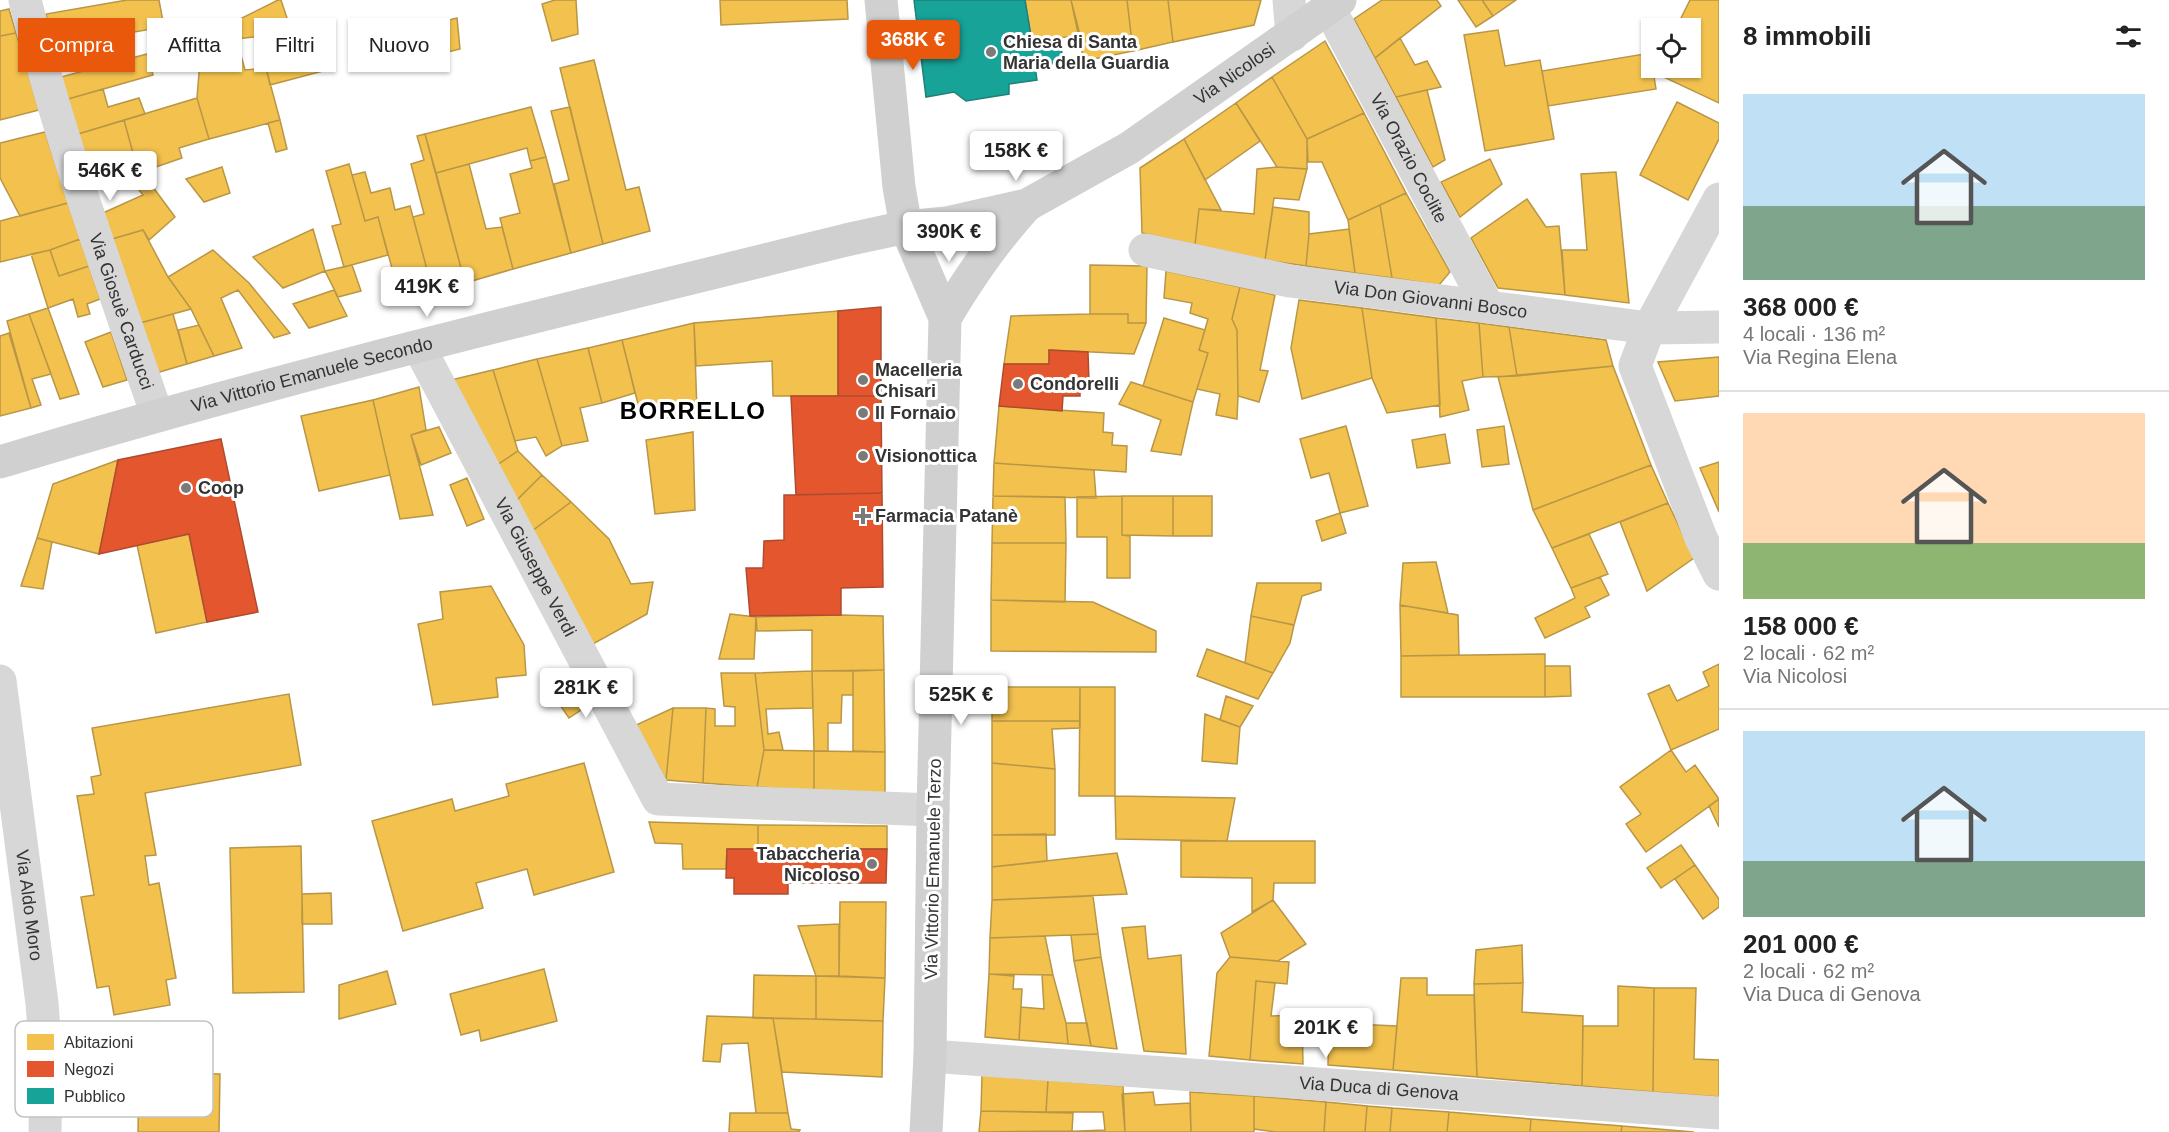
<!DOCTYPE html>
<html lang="it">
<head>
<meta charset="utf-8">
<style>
	body { margin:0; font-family:Arial,sans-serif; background:#f2f2f2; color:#222; height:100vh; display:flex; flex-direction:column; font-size:22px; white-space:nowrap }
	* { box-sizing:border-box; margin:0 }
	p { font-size:20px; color:#767676 }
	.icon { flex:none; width:33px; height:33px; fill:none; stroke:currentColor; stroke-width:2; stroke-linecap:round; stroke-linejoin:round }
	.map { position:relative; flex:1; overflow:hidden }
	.panel { display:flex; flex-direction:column; background:#fff; width:450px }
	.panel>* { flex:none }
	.banner { position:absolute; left:18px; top:18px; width:570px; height:54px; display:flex; gap:12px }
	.tools { position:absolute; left:1641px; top:18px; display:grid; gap:12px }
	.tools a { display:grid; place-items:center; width:60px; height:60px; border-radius:0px; background:#fff; box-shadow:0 2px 4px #0004; font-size:30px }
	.price { position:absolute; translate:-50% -51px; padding:0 14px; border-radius:6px; background:#fff; color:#222; font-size:20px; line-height:39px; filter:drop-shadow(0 2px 3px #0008) }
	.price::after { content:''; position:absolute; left:50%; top:36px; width:18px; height:14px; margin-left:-9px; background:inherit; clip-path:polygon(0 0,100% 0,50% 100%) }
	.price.selected { background:#ea580c; color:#fff }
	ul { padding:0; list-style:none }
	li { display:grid; align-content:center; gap:12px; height:318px; padding:0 24px }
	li+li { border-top:2px solid #e0e0e0 }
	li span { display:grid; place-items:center; height:186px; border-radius:0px; color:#555 }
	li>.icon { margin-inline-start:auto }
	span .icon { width:108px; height:108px; fill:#fffc; stroke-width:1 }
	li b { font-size:26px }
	h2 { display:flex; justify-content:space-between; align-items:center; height:72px; padding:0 24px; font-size:26px }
	.chip { padding:0 21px; border-radius:0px; background:#fff; box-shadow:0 2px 4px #0004; font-size:21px; line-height:54px }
	.chip.selected { background:#ea580c; color:#fff }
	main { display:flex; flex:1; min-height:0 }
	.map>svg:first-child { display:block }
</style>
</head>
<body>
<main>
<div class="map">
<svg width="1719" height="1132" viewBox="0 0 1719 1132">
	<rect width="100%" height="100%" fill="#fff"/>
	<!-- homes -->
	<path fill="#f2c14e" stroke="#b99646" stroke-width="1.5" d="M127 0H159L164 27 52 46 46 14Z
		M278 0H281L292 33 236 39 232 23Z
		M555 0H576L578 34 552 41 542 4Z
		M720 0H847L848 19 721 25Z
		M1025 0H1071L1080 35 1032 42Z
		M1071 0H1127L1133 51 1084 61Z
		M1127 0H1168L1173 42 1133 51Z
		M1168 0H1261L1254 25 1173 42Z
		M1382 0H1437L1441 6 1375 58 1354 19Z
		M1458 0H1482L1493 16 1476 27Z
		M1482 0H1516L1493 16Z
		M1690 0H1719V103L1653 72 1656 68H1690V28H1656L1660 20 1676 28Z
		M9 9 16 33 0 36V11Z
		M457 18 460 49 424 58 423 27Z
		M232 23 245 70 266 68 280 120 209 139 197 98 203 24Z
		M423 27 424 58 394 66 386 37Z
		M1498 30 1505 66 1540 60 1554 139 1485 151 1464 35Z
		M16 33 39 110 0 120V36Z
		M1400 38 1415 65 1427 61 1441 87 1396 97 1375 58Z
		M1325 41 1364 113 1307 139 1272 77Z
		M1650 53 1656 89 1548 106 1542 71Z
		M147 54 153 75 68 99 61 77Z
		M319 54 323 71 270 85 266 68Z
		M594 60 626 190 639 187 650 231 603 244 560 68Z
		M1272 77 1307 139V169L1277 167 1236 103Z
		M103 89 108 107 139 98 145 114 78 134 68 99Z
		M1427 90 1445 160 1433 167 1396 97Z
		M197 98 209 139 179 148 182 158 141 172 136 164 124 120Z
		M1677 102 1719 123V139L1688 200 1640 175Z
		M1236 103 1260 141 1205 180 1184 139Z
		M531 107 546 157 530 161 527 148 436 173 425 134Z
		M570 107 603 244 571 253 554 184 569 180 551 111Z
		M1364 113 1406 193 1348 220 1322 162H1308L1307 139Z
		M124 120 136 164 91 177 78 134Z
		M280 120 287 149 276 152 268 123Z
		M45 132 68 203 20 216 0 178V143Z
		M425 134 465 283 433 292 413 217 424 214 411 164 424 160 417 136Z
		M1184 139 1221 210 1199 209 1195 245 1142 233 1140 168Z
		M546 157 571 253 513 269 500 218 520 213 510 174 532 168 530 161Z
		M1490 159 1502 184 1460 217 1441 182Z
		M136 164 175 217 149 240 143 230 112 239 103 213 143 195 122 168Z
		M349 164 365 221 378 217 388 255 344 267 332 226 341 224 326 171Z
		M469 164 486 229 502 227 513 269 465 283 436 173Z
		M222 167 230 193 204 202 186 179Z
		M1277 167 1307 169 1299 200 1274 198 1265 260 1195 245 1199 209 1254 214 1257 169Z
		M365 172 371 193 390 188 395 210 410 206 433 292 401 301 378 217 365 221 352 175Z
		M1616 172 1629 303 1565 295 1562 250H1587L1581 174Z
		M1406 193 1450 272 1439 285 1392 278 1380 205Z
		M1527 199 1546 227 1559 226 1565 295 1498 288 1471 238Z
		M68 203 80 239 50 250 0 262V221Z
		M1380 205 1392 278 1355 273 1348 220Z
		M1273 207 1309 212V234L1306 266 1265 260Z
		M313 229 325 271 283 288 253 257Z
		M1349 229 1355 273 1306 266 1309 234Z
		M143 230 168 277 191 309 140 323 112 239Z
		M80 239 89 266 59 276 50 250Z
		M50 250 59 276 89 266 100 299 87 304 90 314 78 317 73 299 48 308 31 254Z
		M213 250 249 283 290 333 274 338 238 290 221 298 242 348 214 356 191 309 168 277Z
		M352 265 361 291 338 297 325 271Z
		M1090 265 1147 266 1146 323H1128V314H1090Z
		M1166 271 1240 287 1232 319 1237 330 1238 396 1237 419 1216 415 1220 394 1197 389 1208 353 1199 350 1208 319 1190 313 1192 303 1164 298Z
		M1240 287 1275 295 1260 370 1268 371 1259 402 1238 396 1237 330 1232 319Z
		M334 290 347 316 309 328 293 304Z
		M1299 300 1362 308 1372 378 1302 399 1291 348Z
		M48 308 79 394 60 399 29 314Z
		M1362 308 1436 318 1440 405 1387 413 1372 378Z
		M838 311V396H773L772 361 696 366 694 323Z
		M29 314 51 374 32 379 41 405 31 408 7 321Z
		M173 314 187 364 156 373 140 323Z
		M1090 314H1128V323H1146L1134 354 1049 350V364H1004L1011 316Z
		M1164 318 1205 330 1199 350 1208 353 1193 402 1143 386Z
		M1436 318 1479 323 1483 377 1462 381 1469 410 1440 417Z
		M694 323 697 412 665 418 664 403 639 408 622 340Z
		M1479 323 1509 327 1517 376 1483 377Z
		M199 325 214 356 187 364 178 330Z
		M1509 327 1606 340 1613 366 1517 376Z
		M111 332 127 380 103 387 85 342Z
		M9 333 31 408 0 416V336Z
		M622 340 635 393 602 403 588 348Z
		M588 348 602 403 580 408 588 441 562 446 537 359Z
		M1719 357V396L1675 401 1658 362Z
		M537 359 562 446 546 456 536 437 515 441 493 370Z
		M1613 366 1651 465 1533 510 1498 377Z
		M493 370 518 451 497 465 451 380Z
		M1131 382 1193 402 1181 455 1151 451 1161 420 1119 404Z
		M419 387 426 430 411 435 433 515 400 519 373 400Z
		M373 400 390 475 319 491 301 416Z
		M999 406 1104 413 1103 432 1113 433 1112 445 1127 446 1126 472 994 463Z
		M1346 426 1368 506 1340 513 1329 473 1311 478 1300 439Z
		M1504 426 1509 464 1482 467 1477 430Z
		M439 427 451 453 421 465 411 435Z
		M693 432 695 510 655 514 646 440Z
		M1445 434 1450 463 1417 468 1412 440Z
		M518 451 542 475 516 501 497 465Z
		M118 460 99 554 37 538 53 484Z
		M1719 462V512L1700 468Z
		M994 463 1094 470 1096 498 993 496Z
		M1651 465 1668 503 1552 548 1533 510Z
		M542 475 571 502 532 531 516 501Z
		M467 478 484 519 467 526 450 485Z
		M993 496 1065 497 1066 543H992Z
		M1122 496H1173V536L1122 535Z
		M1122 496V535L1130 536V578H1107V537H1077V497Z
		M1173 496H1212V536H1173Z
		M571 502 609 539 631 584 653 582 647 614 593 644 532 531Z
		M1668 503 1694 558 1647 591 1620 522Z
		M1340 513 1346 533 1322 541 1316 521Z
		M189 534 207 622 156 633 137 545Z
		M1589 534 1608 574 1571 588 1552 548Z
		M37 538 52 542 43 589 21 586Z
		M992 543H1066L1065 602 991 600Z
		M1436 562 1448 613 1400 605 1403 563Z
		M1600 577 1609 595 1585 607 1590 617 1545 638 1535 618 1575 598 1571 588Z
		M1257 583H1321V590L1302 596 1294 625 1251 616Z
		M491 586 524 645 526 675 496 678 498 697 433 705 418 624 443 619 440 592Z
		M991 600 1093 602 1156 631V652L991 651Z
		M1400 605 1458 615 1459 655 1401 656Z
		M730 614 756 617 754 659H719Z
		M841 615 883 616 884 670 812 671V630L757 631 756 617Z
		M1251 616 1294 625 1290 643 1273 673 1245 663Z
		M1207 649 1273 673 1258 699 1197 676Z
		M1545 654V697H1401V656Z
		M1719 664V729L1671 750 1648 694 1669 685 1677 701 1709 686 1703 672Z
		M1545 666H1570L1571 696 1545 697Z
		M884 670 885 752 853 751V671Z
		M812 671 813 708 766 709 768 734 779 732 783 750H764L755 673Z
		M812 671H853V695H842L841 723H828V751H814Z
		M721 673H755L764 750 757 787 703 783 706 708 715 709V726H735V707L724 706Z
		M575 684 590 704 569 718 555 698Z
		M992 687H1080V721H992Z
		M1080 687H1115V796H1079Z
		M289 694 301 765 145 793 156 855 145 856 149 885 159 883 176 978 166 980 170 1005 114 1015 109 986 97 988 81 897 94 895 77 796 94 794 91 777 101 775 92 728Z
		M1226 696 1253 706 1240 727 1220 720Z
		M673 708 666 780 636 725Z
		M673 708H706L703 783 666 780Z
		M1205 714 1240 727 1237 764 1202 761Z
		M992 721H1080V728L1052 729 1055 769 992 763Z
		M764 750 814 751V791L757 787Z
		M1671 750 1686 772 1695 765 1719 799 1646 852 1626 824 1641 814 1620 787Z
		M814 751 885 752V796L814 791Z
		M584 763 614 872 534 895 527 869 476 883 483 908 403 931 372 821 452 799 455 811 509 796 506 784Z
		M992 763 1055 769V835H992Z
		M1115 796 1235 798 1227 841 1116 839Z
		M1719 799V827L1709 806Z
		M649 822 758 825V849H727L726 869H683L682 844 655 843Z
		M758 825 887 826V849H758Z
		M1046 834 1047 861 992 867V835Z
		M1181 841H1315V883H1274L1273 900 1252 912V878L1181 877Z
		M1681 845 1695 865 1661 888 1647 868Z
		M301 846 304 992 233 993 230 848Z
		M1117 853 1127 894 992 900V867Z
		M1695 865 1719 899V907L1703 919 1675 879Z
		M331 893 332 924H302V894Z
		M1093 896 1098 934 990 938 992 900Z
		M1273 900 1306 944 1278 961 1230 957 1221 933Z
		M840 902H886L885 978 839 976Z
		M839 924V976H816L798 926Z
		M1145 926 1148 959 1181 955 1186 1054 1144 1051 1122 928Z
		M1098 934 1101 957 1074 961 1071 935Z
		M1045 936 1053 975 989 974 990 938Z
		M1522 945 1523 983 1474 984 1476 950Z
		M1101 957 1117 1049 1091 1046 1074 961Z
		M1230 957 1289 962 1287 984 1256 981 1250 1060 1209 1056 1217 973Z
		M544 969 557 1021 481 1041 479 1030 461 1035 450 994Z
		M387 971 396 1004 339 1019V985Z
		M989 974 1014 976 1013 989H1022L1019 1040 985 1037Z
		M754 975 816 976V1019L753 1018Z
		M1042 975H1053L1066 1023 1068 1044 1019 1040 1021 1007 1044 1009Z
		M816 976 885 978 883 1021 816 1019Z
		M1401 978H1427V995H1474L1477 1077 1393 1070Z
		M1256 981 1275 983 1271 1016 1302 1015 1303 1064 1250 1060Z
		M1523 983 1522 1012 1583 1016 1582 1086 1477 1077 1474 984Z
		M1618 986 1654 988 1653 1092 1582 1086 1583 1026H1618Z
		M1654 988H1696L1694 1059 1719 1060V1097L1653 1092Z
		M707 1016 773 1018 788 1113H756L748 1043 722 1044 720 1062 703 1061Z
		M773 1018 883 1021 882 1077 782 1072Z
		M1066 1023H1087L1091 1046 1068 1044Z
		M1329 1023 1397 1026 1393 1070 1328 1065Z
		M139 1073 220 1074 219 1132H138Z
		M982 1075 1048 1080 1046 1112 981 1111Z
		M1048 1080 1123 1086 1125 1132H1054L1105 1130 1103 1112H1046Z
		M1153 1092 1155 1105 1190 1103 1191 1132H1125L1122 1094Z
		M1190 1092 1254 1096V1132H1191Z
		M1254 1096 1326 1102 1324 1132H1276L1254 1129Z
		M1326 1102 1367 1106 1365 1132H1324Z
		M1367 1106 1392 1108 1390 1132H1365Z
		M1392 1108 1449 1112 1447 1132H1390Z
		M981 1111 1073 1113 1072 1131 979 1132Z
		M1449 1112 1531 1119 1530 1132H1447Z
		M730 1113H788L791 1129 800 1130 799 1132H729Z
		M1531 1119 1622 1126 1621 1132H1530Z
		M1622 1126 1694 1132H1621Z"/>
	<!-- shops -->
	<path fill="#e4572e" stroke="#af4c30" stroke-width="1.5" d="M881 307V396H838V311Z
		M1049 350 1088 352 1089 382 1080 383V396H1063L1062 411 999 406 1004 364H1049Z
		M791 396H881L882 493 796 495Z
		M221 439 258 612 207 622 189 534 99 554 118 460Z
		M882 493 883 587 841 588V615L750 616 746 568H763L764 541 784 540V495Z
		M727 849H887L886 883H788V894H734V878H726Z"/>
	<!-- public -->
	<path fill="#17a398" stroke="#1f817a" stroke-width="1.5" d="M914 0H1025L1032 42 1060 38 1063 62 1035 66 1037 80 1009 84V94L966 101 954 92 926 97Z"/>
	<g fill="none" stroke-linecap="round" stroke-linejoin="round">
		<!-- street -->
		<g stroke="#d7d7d7" stroke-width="33">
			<path id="s1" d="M25 0C60 141 110 278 157 415"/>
			<path d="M1289 0 1292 35"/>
			<path id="s2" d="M1329 8 1488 307"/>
			<path d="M1719 199 1649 328 1635 366 1701 538 1719 574"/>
			<path id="s3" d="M1145 250 1290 281 1488 307 1649 328 1719 327"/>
			<path id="s4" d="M419 347 658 799 933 810"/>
			<path id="s5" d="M0 681 42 1003 46 1057 45 1132"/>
			<path id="s6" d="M930 1056 1719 1113"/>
		</g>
		<!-- secondary -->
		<g stroke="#d0d0d0" stroke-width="33">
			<path d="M881 0 899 187 906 227 945 318 933 810 930 1056 926 1132"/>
			<path d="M945 318C970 276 993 243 1027 205"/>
			<path id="s7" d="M0 462C279 377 563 310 846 240L906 227 946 223 1027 205 1129 148 1340 0"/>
		</g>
	</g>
	<!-- markers -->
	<g fill="#7a7a7a" stroke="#fff" stroke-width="2">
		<circle cx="991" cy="52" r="6"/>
		<circle cx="863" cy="380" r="6"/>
		<circle cx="1018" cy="384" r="6"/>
		<circle cx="863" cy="413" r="6"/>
		<circle cx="863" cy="456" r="6"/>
		<circle cx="186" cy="488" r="6"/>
		<path d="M860 507h6v6h6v6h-6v6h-6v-6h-6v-6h6z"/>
		<circle cx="872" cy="864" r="6"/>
	</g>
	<g text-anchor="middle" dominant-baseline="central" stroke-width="6" stroke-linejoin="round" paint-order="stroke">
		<!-- poi labels -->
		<g font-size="18" font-weight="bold" fill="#333" stroke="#fff" text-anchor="start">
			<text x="1003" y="42">Chiesa di Santa<tspan x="1003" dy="21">Maria della Guardia</tspan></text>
			<text x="875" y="370">Macelleria<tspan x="875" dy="21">Chisari</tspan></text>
			<text x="1030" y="384">Condorelli</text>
			<text x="875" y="413">Il Fornaio</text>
			<text x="875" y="456">Visionottica</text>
			<text x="198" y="488">Coop</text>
			<text x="875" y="516">Farmacia Patanè</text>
			<text x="860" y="854" text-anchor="end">Tabaccheria<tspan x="860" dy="21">Nicoloso</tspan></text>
		</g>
		<!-- street labels -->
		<g font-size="18" fill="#333" stroke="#fff">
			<text stroke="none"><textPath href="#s7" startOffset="1305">Via Nicolosi</textPath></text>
			<text stroke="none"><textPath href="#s2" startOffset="170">Via Orazio Coclite</textPath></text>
			<text stroke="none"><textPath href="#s3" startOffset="290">Via Don Giovanni Bosco</textPath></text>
			<text stroke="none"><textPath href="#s1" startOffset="326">Via Giosuè Carducci</textPath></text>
			<text stroke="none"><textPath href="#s7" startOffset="324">Via Vittorio Emanuele Secondo</textPath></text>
			<text stroke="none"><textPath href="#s4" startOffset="249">Via Giuseppe Verdi</textPath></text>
			<text transform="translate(933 869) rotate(-89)">Via Vittorio Emanuele Terzo</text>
			<text stroke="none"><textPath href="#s5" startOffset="226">Via Aldo Moro</textPath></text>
			<text stroke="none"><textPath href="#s6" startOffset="450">Via Duca di Genova</textPath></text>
		</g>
		<!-- district labels -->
		<g font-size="24" font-weight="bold" letter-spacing="1.5" fill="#000" stroke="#fff">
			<text x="693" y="410">BORRELLO</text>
		</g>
	</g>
	<!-- legend -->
	<rect x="15" y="1021" width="198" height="96" rx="9" fill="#fff" stroke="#c2c2c2" stroke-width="1.5"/>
	<rect x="27" y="1034" width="27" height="16" fill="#f2c14e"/>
	<rect x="27" y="1061" width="27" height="16" fill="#e4572e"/>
	<rect x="27" y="1088" width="27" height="16" fill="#17a398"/>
	<g font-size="16" fill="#333">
		<text x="64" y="1048">Abitazioni</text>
		<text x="64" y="1075">Negozi</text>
		<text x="64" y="1102">Pubblico</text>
	</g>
</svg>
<div class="tools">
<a><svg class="icon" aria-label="locate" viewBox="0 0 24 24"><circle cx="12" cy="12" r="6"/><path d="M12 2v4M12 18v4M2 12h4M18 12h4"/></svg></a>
</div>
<b class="price selected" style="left:913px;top:71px">368K €</b>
<b class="price" style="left:1016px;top:182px">158K €</b>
<b class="price" style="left:110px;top:202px">546K €</b>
<b class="price" style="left:949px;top:263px">390K €</b>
<b class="price" style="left:427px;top:318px">419K €</b>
<b class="price" style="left:586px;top:719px">281K €</b>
<b class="price" style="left:961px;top:726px">525K €</b>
<b class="price" style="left:1326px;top:1059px">201K €</b>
<div class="banner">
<a class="chip selected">Compra</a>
<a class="chip">Affitta</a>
<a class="chip">Filtri</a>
<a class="chip">Nuovo</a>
</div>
</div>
<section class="panel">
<h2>8 immobili<svg class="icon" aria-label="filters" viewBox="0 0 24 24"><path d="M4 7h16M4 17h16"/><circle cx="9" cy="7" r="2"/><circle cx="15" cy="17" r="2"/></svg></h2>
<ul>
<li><span style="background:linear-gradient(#bfe0f5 60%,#7fa58c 0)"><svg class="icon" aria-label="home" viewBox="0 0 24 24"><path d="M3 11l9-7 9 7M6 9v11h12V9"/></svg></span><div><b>368 000 €</b><p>4 locali · 136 m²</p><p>Via Regina Elena</p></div></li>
<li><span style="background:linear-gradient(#ffd9b3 70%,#8fb573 0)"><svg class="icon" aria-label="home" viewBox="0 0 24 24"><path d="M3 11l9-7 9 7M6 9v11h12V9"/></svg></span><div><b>158 000 €</b><p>2 locali · 62 m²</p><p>Via Nicolosi</p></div></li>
<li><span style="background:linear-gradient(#bfe0f5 70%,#7fa58c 0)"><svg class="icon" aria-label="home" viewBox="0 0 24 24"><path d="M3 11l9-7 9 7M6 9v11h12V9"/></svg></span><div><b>201 000 €</b><p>2 locali · 62 m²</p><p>Via Duca di Genova</p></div></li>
</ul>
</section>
</main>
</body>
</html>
